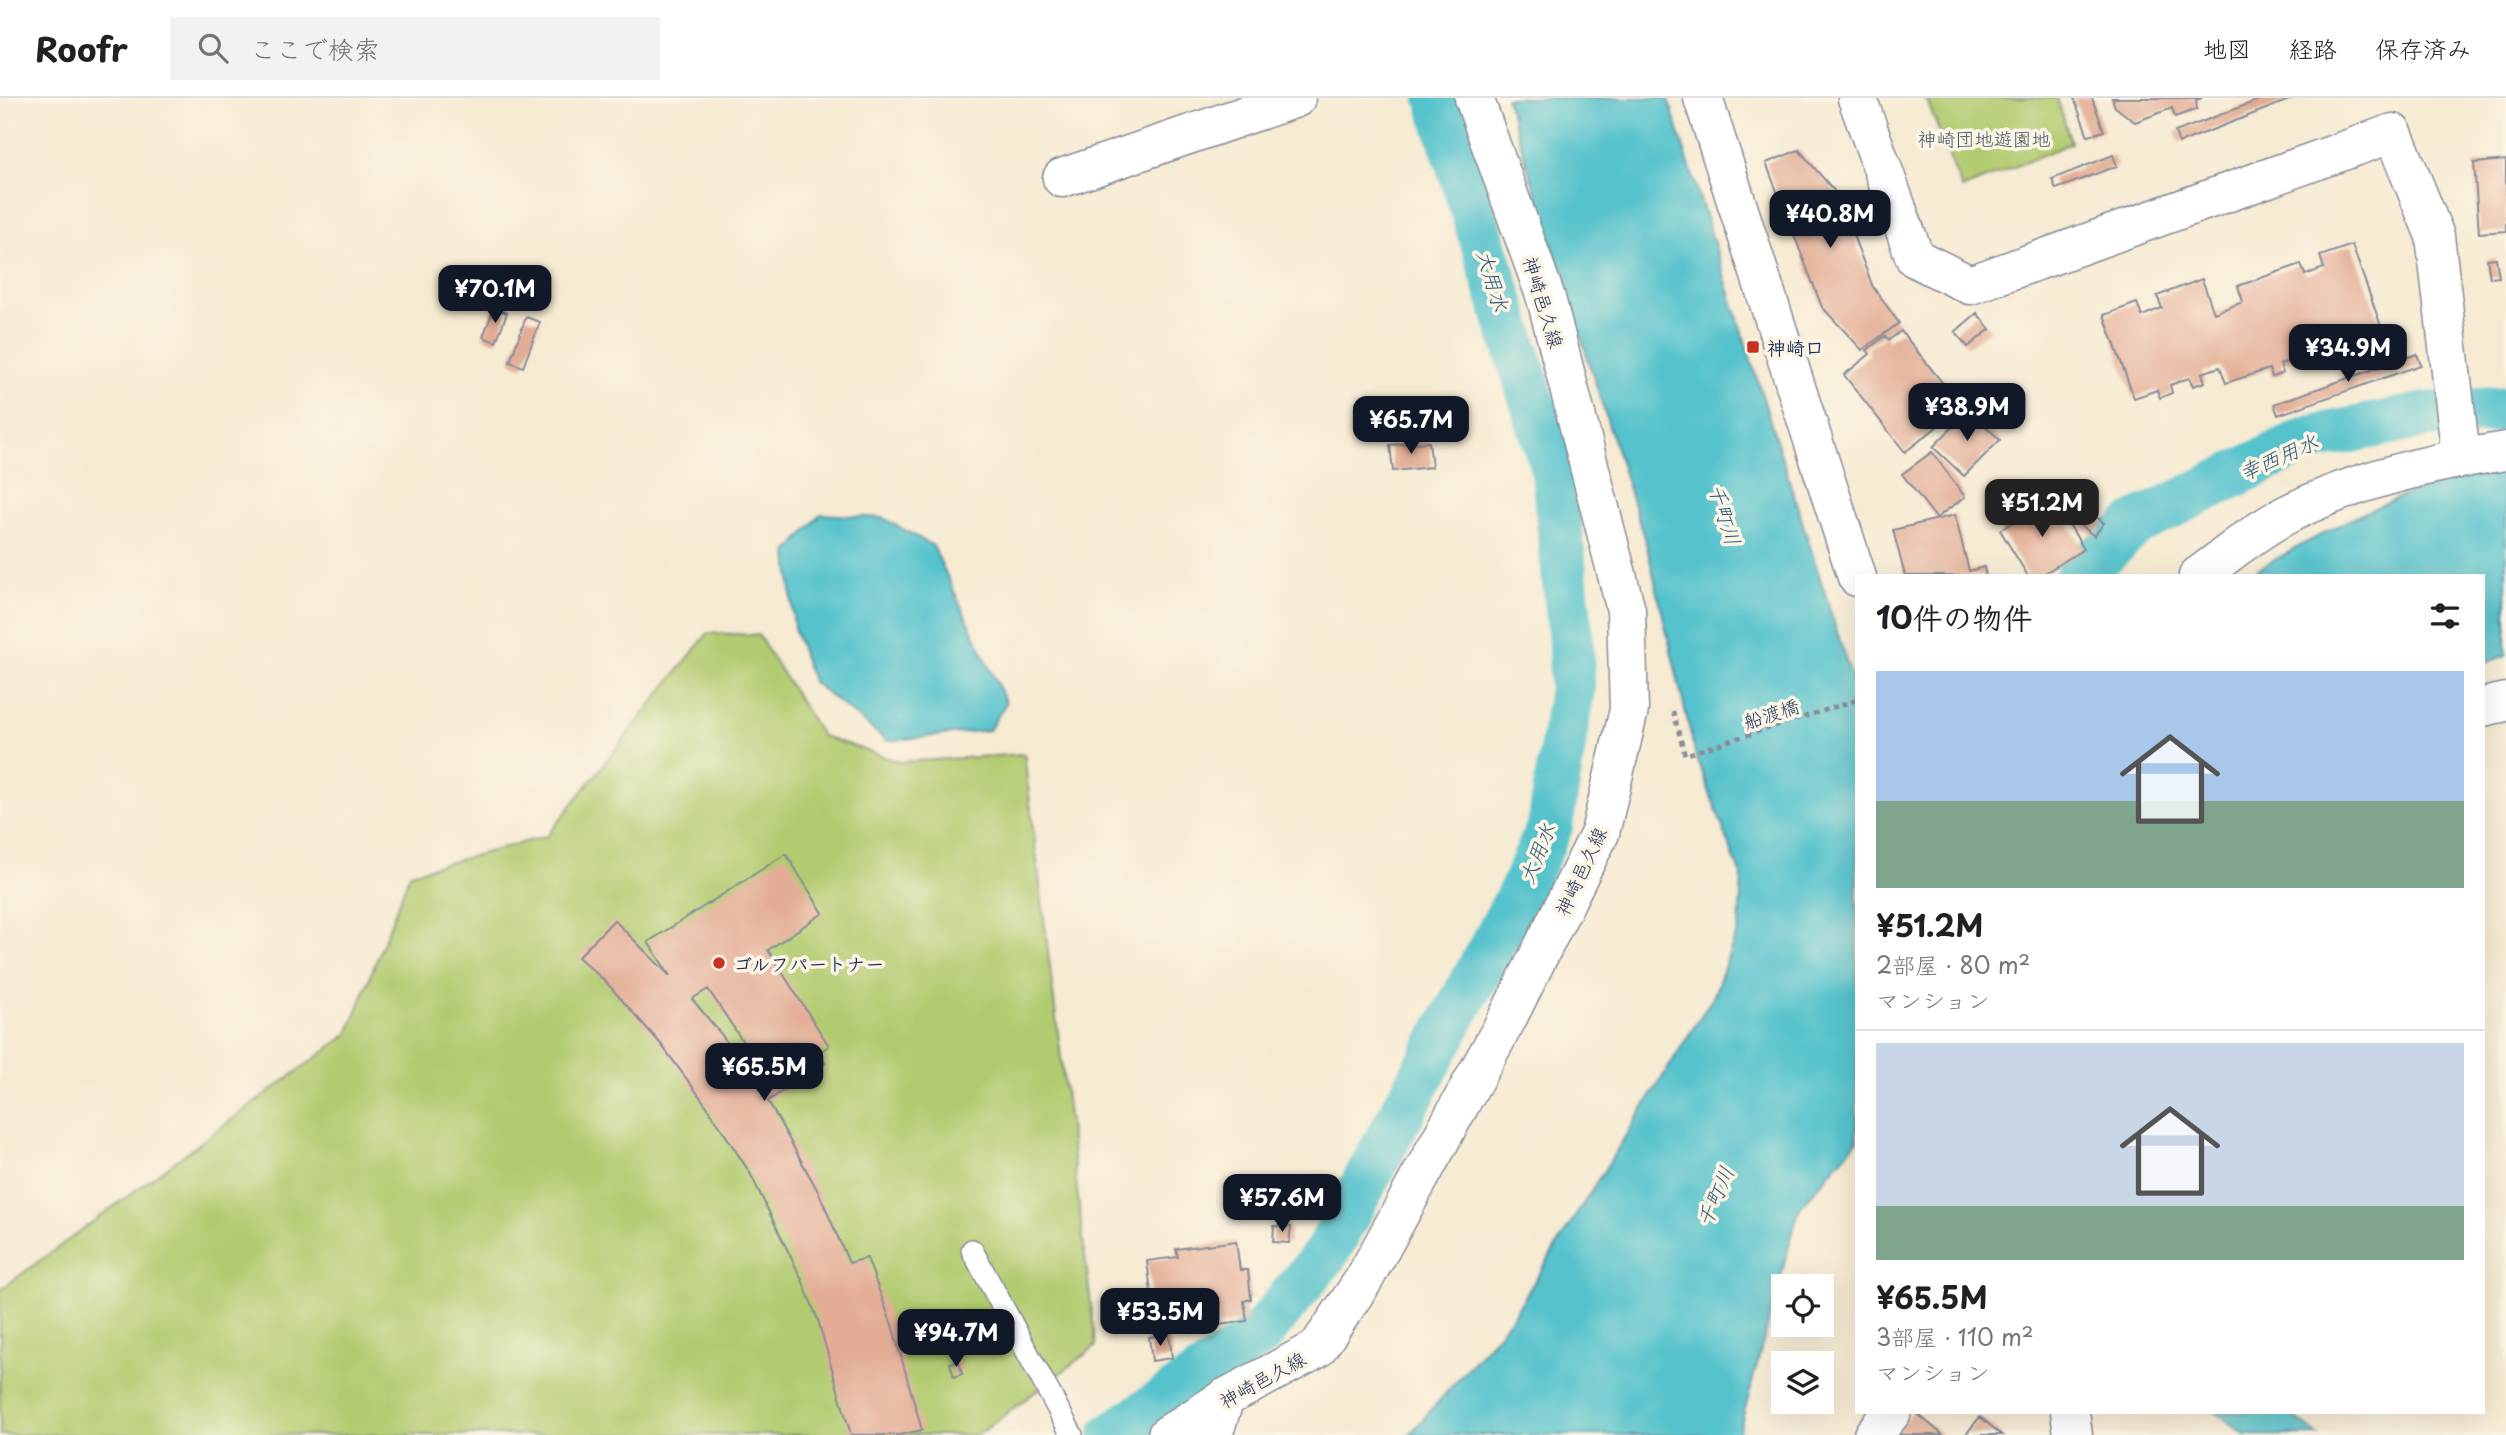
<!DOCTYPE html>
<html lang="ja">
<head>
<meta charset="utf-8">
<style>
	body { margin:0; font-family:"Playpen Sans","Klee One",sans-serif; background:#f2f2f2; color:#202124; height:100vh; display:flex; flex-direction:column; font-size:26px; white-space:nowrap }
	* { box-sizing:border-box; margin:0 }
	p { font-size:23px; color:#757577 }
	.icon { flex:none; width:38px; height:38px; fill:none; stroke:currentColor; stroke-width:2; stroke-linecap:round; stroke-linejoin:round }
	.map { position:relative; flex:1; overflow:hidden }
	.panel { position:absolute; left:1855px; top:476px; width:630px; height:840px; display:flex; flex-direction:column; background:#fff; border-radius:0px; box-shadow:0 7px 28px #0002 }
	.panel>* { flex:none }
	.buttons { position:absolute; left:1771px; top:1176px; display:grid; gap:14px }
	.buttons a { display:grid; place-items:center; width:63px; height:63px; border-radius:0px; background:#fff; box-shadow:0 7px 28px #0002; font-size:35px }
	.price { position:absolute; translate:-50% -60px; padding:0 16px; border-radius:14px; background:#111827; color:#fff; font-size:23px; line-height:46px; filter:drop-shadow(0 2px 4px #0008) }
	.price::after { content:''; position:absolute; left:50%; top:42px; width:21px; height:16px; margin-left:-10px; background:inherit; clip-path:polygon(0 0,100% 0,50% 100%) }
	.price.on { background:#222; color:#fff }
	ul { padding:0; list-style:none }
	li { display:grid; align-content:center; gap:14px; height:371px; padding:0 21px }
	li+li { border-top:2px solid #e0e0e0 }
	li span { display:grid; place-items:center; height:217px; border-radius:0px; color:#555 }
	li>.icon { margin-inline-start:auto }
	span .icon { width:126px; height:126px; fill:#fffc; stroke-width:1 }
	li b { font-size:30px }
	h2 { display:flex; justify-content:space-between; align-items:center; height:84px; padding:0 21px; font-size:30px }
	header { display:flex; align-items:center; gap:42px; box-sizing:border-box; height:98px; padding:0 35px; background:#fff; border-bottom:2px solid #e0e0e0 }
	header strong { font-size:33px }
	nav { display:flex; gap:38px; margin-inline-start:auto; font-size:24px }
	.search { width:490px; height:63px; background:#f2f2f2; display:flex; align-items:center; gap:18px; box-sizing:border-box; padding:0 24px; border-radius:0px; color:#757577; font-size:26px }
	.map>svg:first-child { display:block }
</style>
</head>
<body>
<header>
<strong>Roofr</strong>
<div class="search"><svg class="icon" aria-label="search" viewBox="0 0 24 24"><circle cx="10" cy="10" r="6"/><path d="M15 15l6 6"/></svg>ここで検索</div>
<nav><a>地図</a><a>経路</a><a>保存済み</a></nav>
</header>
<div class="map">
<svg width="2506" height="1337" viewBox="0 0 2506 1337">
	<rect width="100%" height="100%" fill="#fcf5e5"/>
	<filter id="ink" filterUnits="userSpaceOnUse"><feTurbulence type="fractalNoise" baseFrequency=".0143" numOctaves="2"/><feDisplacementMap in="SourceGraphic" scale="14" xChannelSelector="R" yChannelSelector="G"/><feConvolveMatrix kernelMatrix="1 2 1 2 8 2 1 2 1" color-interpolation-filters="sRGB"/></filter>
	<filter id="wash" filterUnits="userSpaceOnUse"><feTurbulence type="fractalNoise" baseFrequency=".00686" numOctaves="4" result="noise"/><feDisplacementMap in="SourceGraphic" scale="28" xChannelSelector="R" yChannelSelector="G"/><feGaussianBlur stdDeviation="1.57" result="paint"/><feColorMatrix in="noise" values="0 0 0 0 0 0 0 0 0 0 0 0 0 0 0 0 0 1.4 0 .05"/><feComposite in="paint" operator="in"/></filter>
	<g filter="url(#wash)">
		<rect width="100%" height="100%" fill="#f6ead2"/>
		<!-- green -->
		<path fill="#b2cb70" stroke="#667d67" stroke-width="2" d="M1926 0H2057L2071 45 1962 91Z
			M708 535 758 537 822 638 900 664 1024 656 1096 1248 978 1337H0V1192L348 936 410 775 547 738Z"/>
		<!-- water -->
		<path fill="#55c2cc" stroke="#387895" stroke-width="2" d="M1506 0H1668L1857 597V1043L1799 1111 1738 1337H1409L1511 1221 1714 897 1739 829 1742 781 1695 655 1647 449Z
			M2506 369V557L2483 566V478H2246C2335 429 2404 386 2506 369Z
			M821 416 883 420 933 448 1006 605 989 632 887 643 812 583 794 530 788 454Z
			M2216 1314H2287L2318 1337H2245Z"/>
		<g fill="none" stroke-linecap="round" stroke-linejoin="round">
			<!-- canal -->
			<path stroke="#55c2cc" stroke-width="46" d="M2078 478 2137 425 2307 341 2426 317 2506 311
				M1112 1337 1260 1237 1327 1154 1521 794 1550 728 1572 591 1571 544 1554 373 1438 0"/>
		</g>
		<g id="blocks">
			<!-- building -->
			<path fill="#e3ad95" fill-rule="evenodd" d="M2074 0H2092L2104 33 2088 38Z
				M2112 0H2202L2196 2 2197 11 2175 19 2172 10 2135 24 2115 9Z
				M2264 0H2294L2179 45 2175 34Z
				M1799 52 1837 96 1873 189 1899 225 1862 252 1822 209 1766 65Z
				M2113 57 2117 68 2056 91 2052 81Z
				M2506 62V133L2479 135 2474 65Z
				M2352 147 2387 245 2356 255 2353 247 2340 252 2338 245 2314 254 2317 262 2306 266 2303 259 2280 266 2283 275 2272 279 2269 271 2226 285 2220 269 2202 275 2205 284 2193 288 2189 280 2170 287 2172 295 2160 300 2157 292 2134 300 2104 217 2137 205 2142 218 2162 210 2157 198 2202 181 2214 215 2243 204 2238 188 2301 166 2305 177 2324 170 2320 158Z
				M2496 160 2499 179 2490 180 2487 161Z
				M494 210 507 215 496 244 483 239Z
				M1977 215 1990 231 1968 249 1955 234Z
				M526 219 540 224 523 269 510 264Z
				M1901 233 1962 309 1905 354 1844 277 1870 256 1867 252 1885 238 1889 242Z
				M2417 256 2421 267 2278 317 2274 306Z
				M1969 312 2000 342 1964 378 1933 349Z
				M1429 344 1432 369 1393 373 1390 347Z
				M1932 354 1965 399 1936 420 1902 376Z
				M2053 400 2084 451 2040 478H2028L2000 432Z
				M2079 405 2104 425 2094 438 2069 417Z
				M1955 417 1969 473 1984 469 1986 478H1905L1893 432Z
				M786 756 823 815 768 852 829 948 818 955 825 965 768 1003 819 1095 849 1165 867 1160 892 1227 922 1332 899 1337H851L818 1222 802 1182 750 1075 706 1007 660 945 606 884 578 859 614 822 670 878 648 844ZM708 891 771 986 761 993 721 936 692 901Z
				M1274 1128 1291 1129 1289 1145 1273 1144Z
				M1236 1143 1240 1172H1248L1251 1201 1244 1203 1247 1223 1219 1227 1217 1216 1155 1224 1147 1163 1178 1159 1176 1151Z
				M1169 1236 1172 1260 1152 1263 1149 1239Z
				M959 1263 962 1276 954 1279 950 1265Z
				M1912 1314H1915L1943 1337H1894Z
				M1980 1319 2002 1337H1965Z"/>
		</g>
	</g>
	<g filter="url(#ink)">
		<use href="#blocks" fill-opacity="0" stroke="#888c98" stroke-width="2"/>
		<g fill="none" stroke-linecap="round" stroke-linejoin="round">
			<defs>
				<path id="lane" d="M972 1152 1072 1337"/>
				<path id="street" d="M1857 0 1915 160 1970 187 2393 35 2435 138 2461 359
					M1062 80 1296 0
					M2198 478C2226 458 2255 433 2286 417 2354 382 2431 364 2506 353
					M2483 609 2506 604
					M1213 1337 1225 1300
					M1873 1337 1892 1314"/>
				<path id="secondary" d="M1703 0 1857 479
					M2070 1314 2073 1337
					M1167 1337 1225 1300 1317 1251 1363 1183 1507 921 1600 735 1629 612 1626 512 1546 200 1474 0"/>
			</defs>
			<!-- lane casing -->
			<use href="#lane" stroke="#888c98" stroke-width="24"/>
			<!-- street casing -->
			<use href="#street" stroke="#888c98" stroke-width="41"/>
			<!-- secondary casing -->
			<use href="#secondary" stroke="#888c98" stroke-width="41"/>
			<!-- path -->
			<path stroke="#888c98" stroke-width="4.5" stroke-dasharray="5 5" stroke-linecap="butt" d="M1673 613 1685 657 1857 602"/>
			<!-- lane -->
			<use href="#lane" stroke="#fff" stroke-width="21"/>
			<!-- street -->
			<use href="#street" stroke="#fff" stroke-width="38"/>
			<!-- secondary -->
			<use href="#secondary" stroke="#fff" stroke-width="38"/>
		</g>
	</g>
	<!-- markers -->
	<g fill="#c8321e" stroke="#fcf5e5" stroke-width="2.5">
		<rect x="1746" y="242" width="14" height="14" rx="3.5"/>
		<circle cx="719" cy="865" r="7"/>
	</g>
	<g text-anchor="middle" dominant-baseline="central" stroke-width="7" stroke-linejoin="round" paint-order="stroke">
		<!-- park labels -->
		<g font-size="19" fill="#415662" stroke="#fcf5e5">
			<text x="1984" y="40">神崎団地遊園地</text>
		</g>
		<!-- street labels -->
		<g font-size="19" fill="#1b2f5e" stroke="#fcf5e5">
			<text transform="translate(1544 204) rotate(73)">神崎邑久線</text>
			<text transform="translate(1771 615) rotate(-18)">船渡橋</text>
			<text transform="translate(1580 773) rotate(-65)">神崎邑久線</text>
			<text transform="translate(1262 1281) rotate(-29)">神崎邑久線</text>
		</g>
		<!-- poi labels -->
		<g font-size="19" font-weight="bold" fill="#1b2f5e" stroke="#fcf5e5" text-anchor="start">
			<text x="1767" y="249">神崎口</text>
			<text x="733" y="865">ゴルフパートナー</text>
		</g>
		<!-- water labels -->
		<g font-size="21" font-style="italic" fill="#2c5b7f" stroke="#fcf5e5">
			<text transform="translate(1494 182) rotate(73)">大用水</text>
			<text transform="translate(2278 358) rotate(-24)">幸西用水</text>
			<text transform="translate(1726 416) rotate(73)">千町川</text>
			<text transform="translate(1536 755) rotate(-68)">大用水</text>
			<text transform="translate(1714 1098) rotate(-67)">千町川</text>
		</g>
	</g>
</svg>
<div class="buttons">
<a><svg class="icon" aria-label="locate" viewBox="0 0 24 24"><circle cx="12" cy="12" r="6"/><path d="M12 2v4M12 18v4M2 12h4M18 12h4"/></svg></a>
<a><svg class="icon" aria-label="layers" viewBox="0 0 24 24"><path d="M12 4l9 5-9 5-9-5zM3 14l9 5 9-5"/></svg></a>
</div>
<b class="price" style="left:1830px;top:152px">¥40.8M</b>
<b class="price" style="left:495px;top:227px">¥70.1M</b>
<b class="price" style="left:2348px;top:286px">¥34.9M</b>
<b class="price" style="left:1967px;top:345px">¥38.9M</b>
<b class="price" style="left:1411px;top:358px">¥65.7M</b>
<b class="price on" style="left:2042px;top:441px">¥51.2M</b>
<b class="price" style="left:764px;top:1005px">¥65.5M</b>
<b class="price" style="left:1282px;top:1136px">¥57.6M</b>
<b class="price" style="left:1160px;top:1250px">¥53.5M</b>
<b class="price" style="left:956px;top:1271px">¥94.7M</b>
<section class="panel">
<h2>10件の物件<svg class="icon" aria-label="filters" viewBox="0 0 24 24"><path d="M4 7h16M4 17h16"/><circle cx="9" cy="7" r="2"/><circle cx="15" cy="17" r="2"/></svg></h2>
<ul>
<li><span style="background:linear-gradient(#a9c7e8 60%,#7fa58c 0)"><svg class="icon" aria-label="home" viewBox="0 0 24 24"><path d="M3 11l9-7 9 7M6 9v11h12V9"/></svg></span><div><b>¥51.2M</b><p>2部屋 · 80 m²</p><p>マンション</p></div></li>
<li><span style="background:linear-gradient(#c9d6e8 75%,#7fa58c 0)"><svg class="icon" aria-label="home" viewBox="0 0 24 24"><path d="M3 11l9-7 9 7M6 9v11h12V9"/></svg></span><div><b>¥65.5M</b><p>3部屋 · 110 m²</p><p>マンション</p></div></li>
</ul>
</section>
</div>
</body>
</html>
